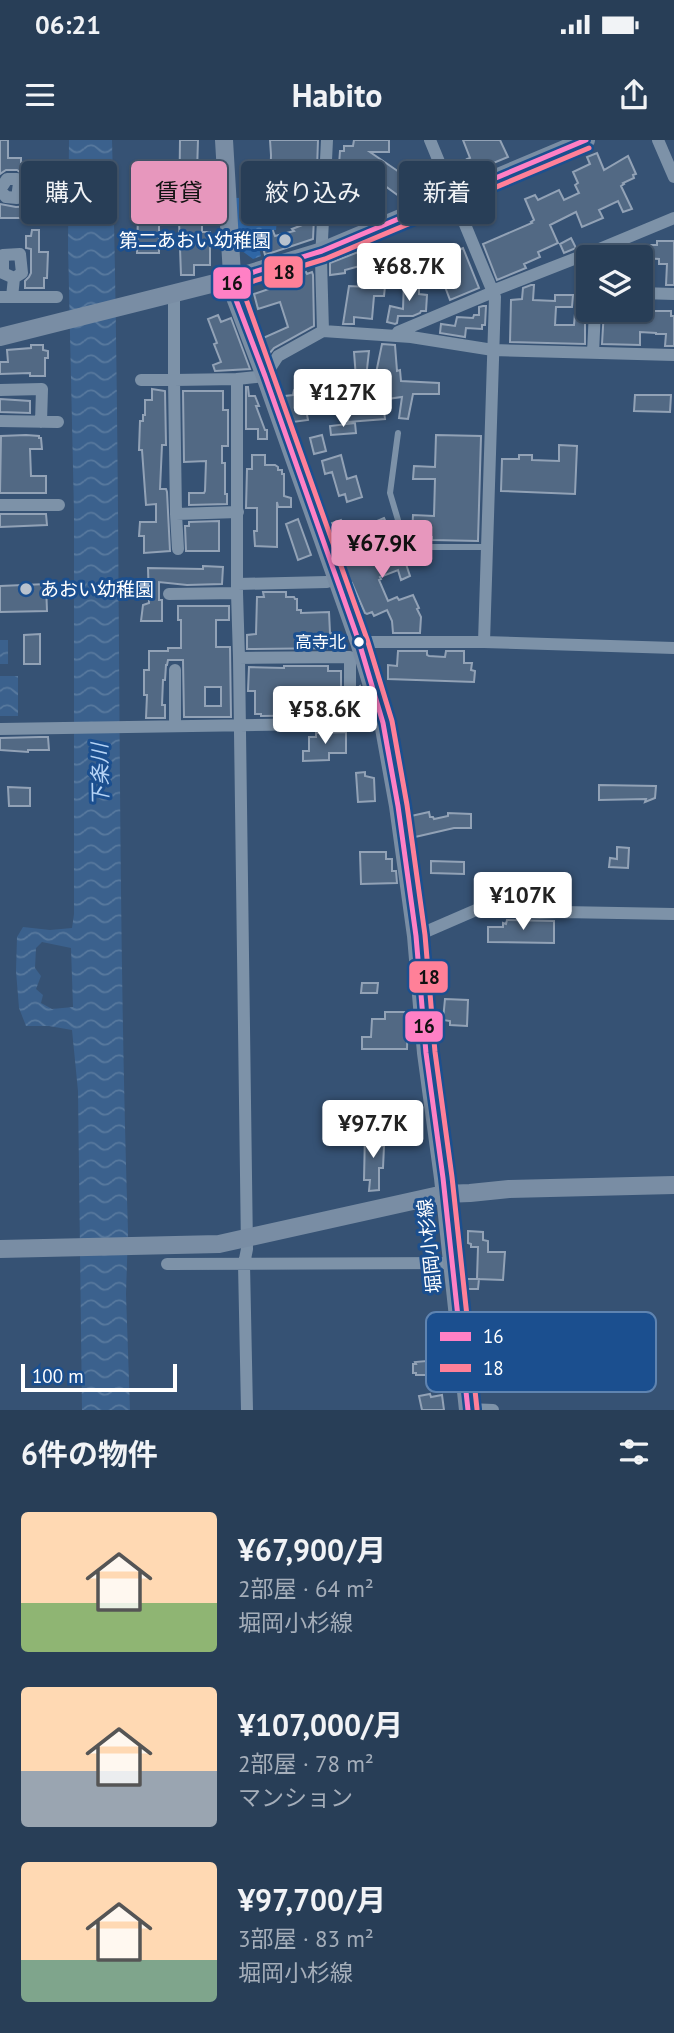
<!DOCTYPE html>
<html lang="ja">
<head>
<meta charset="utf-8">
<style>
	body { margin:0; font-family:"PT Sans","Noto Sans JP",sans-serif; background:#344961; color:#f1f3f6; height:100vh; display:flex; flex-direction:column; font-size:26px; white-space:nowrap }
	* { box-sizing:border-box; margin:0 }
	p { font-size:23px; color:#a5aeba }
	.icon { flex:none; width:38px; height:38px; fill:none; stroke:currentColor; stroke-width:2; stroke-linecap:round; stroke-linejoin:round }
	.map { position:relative; height:1270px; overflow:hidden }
	.panel { display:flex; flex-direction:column; background:#283e57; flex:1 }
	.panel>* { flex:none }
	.banner { position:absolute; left:21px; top:21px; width:634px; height:63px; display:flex; gap:14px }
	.fabs { position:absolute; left:576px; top:105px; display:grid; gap:14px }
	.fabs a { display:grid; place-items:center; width:77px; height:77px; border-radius:7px; background:#283e57; box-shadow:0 2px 5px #0004,0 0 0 2px #44576d; font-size:35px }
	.scale { position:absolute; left:21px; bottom:18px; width:156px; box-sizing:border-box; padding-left:7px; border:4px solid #fff; border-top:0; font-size:19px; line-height:24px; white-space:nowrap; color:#fff; -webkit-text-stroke:5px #1b4f8f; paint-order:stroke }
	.price { position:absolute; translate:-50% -60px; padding:0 16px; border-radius:7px; background:#fff; color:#222; font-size:23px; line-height:46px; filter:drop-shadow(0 2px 4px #0008) }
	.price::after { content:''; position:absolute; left:50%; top:42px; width:21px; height:16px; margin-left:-10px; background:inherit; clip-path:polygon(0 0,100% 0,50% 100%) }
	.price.on { background:#e797bd; color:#111 }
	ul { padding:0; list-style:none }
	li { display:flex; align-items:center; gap:21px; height:175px; padding:0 21px }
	li span { display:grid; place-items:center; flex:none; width:196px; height:140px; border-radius:7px; color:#555 }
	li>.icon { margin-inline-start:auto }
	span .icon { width:84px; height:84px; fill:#fffc; stroke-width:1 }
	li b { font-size:30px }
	h2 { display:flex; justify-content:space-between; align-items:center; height:84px; padding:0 21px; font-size:30px }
	.tag { padding:0 24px; border-radius:7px; background:#283e57; box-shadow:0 2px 5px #0004,0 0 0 2px #44576d; font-size:24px; line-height:63px }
	.tag.on { background:#e797bd; color:#111 }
	.status { display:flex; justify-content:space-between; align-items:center; height:49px; padding:0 35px; background:#283e57; direction:ltr }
	.status svg { height:19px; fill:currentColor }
	header { display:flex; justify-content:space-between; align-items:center; height:91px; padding:0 21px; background:#283e57; font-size:32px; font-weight:600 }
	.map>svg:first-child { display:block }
</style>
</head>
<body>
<div class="status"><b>06:21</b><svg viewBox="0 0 49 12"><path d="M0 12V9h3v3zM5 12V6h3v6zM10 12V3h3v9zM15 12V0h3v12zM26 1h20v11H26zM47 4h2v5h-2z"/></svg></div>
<header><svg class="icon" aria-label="menu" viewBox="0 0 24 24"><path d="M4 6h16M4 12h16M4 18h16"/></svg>Habito<svg class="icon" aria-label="share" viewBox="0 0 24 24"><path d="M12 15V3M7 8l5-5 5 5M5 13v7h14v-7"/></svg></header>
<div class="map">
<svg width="674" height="1270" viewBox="0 0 674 1270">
	<defs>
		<pattern id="cemetery-stones" width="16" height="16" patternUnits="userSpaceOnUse" patternTransform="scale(1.75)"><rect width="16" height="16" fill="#2f66a5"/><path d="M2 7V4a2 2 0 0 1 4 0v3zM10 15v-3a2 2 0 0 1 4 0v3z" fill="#4e7db2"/></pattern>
		<pattern id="water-waves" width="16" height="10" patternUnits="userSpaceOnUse" patternTransform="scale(1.75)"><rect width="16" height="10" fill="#3b618d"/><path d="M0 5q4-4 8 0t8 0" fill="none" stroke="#58799e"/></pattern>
	</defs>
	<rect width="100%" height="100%" fill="#365274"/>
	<!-- cemetery -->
	<path fill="url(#cemetery-stones)" d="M279 57 276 90 255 92 261 116 253 119 238 108 235 58Z"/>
	<!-- water -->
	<path fill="url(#water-waves)" fill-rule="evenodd" d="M69 0H112C122 363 116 727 128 1091L126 1154 130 1270H82L78 951 72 890 49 886H26L19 868 16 831 17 797 23 787 50 790 72 788 74 774V372L68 105ZM42 802 71 808 73 867 52 869 41 863 43 855 36 849 41 836 35 828 36 808Z
		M0 500H8V524H0Z
		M0 536H18V576H0Z"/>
	<!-- building -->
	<path fill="#526984" stroke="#92a2b6" stroke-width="2" fill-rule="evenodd" d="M0 0H8V18H21V22L44 23 47 78H0V64L16 67 33 66V35L25 36 17 30H6L0 34Z
		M180 0H198L197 32H201V42H197V74H202V92H210V125H194V135H181L179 81Z
		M270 0H318L317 29 305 30 304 51H270L271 15Z
		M354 0H389V12H370L402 34 431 24 439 44 437 45 438 50 419 58 416 51 407 62 385 46 380 53 366 43 365 55 361 54V69L335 70 336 53H333L335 25H339L340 11H344V6H353Z
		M463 0H500L508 17 474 31 467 19 470 18Z
		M597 13 604 30 628 16 636 34 633 35 634 38 623 43 624 44 621 46 632 69 623 72 618 61 599 70 603 78 582 87 576 72 550 85 558 103 538 112 540 117 524 124 526 128 497 140 483 104 532 83 531 82 534 80 525 59 535 55 538 60 559 50 564 60 579 53 575 45 578 43 573 32 590 24 587 17Z
		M135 38H164V54H135Z
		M302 55 315 56 313 99 265 115 260 97 263 94 273 91 275 96 294 91 292 89 305 84 307 69 298 68Z
		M138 75H146V84H159V113H137Z
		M32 90H39V112H48L47 138H44V148H25V141L29 137 31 133V109L26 108V96H31Z
		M571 98 576 108 564 113 560 104Z
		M657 101H674V145H666L667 124H659V119L625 117V109H635V105H657Z
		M366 106H390L389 128H387L384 156H374L372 179 354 177V184H343L349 146 367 147V124L345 130V133L330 135V123L366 109Z
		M463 108 479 148 450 160 435 120Z
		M306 132 307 134 312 132 313 135 314 186 274 208 269 214 263 198 288 187 280 162 258 169 254 154 298 139 297 135Z
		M404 140H412V147H419V154L427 155 426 171H421L420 173 413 176H398L397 183 395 184 387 182 390 166 403 169Z
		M531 145H534L533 160 555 161V155H573L572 167H556L555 185H574L576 162H585V204L510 202 511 160 522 159 523 148Z
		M642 162H654V171H671V176H674V206H665L666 194H656V193L640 192V205L602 204 604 170H642Z
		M483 166H486L485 185H482V189L466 188 465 197 440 193 441 184 455 186 457 177 473 178 474 175H479V167Z
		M218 175 221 182 231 178 250 229 215 231 213 225 221 222 214 204 217 203 208 179Z
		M382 204 395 205 397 231 400 230 401 241 439 243V254H413L408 279 399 278 402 257 387 259 386 232 376 233Z
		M31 205H43V210L48 211V218H45V236H30V233L0 234V222H8L7 210 31 208Z
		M369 211 366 238H356L354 212Z
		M246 247H248L249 256H255L259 266H256L265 290H267V299H258V289H246Z
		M305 248 307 257 304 258 308 280 293 282 284 256 293 255 294 250Z
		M152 249 165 251 166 305H162L160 349H166L167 352 170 411 144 413V396H139L140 382H156V364L146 365 142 310H139L140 281H143V275H145V260H152Z
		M183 251H223V270H228V306H222V323H225V354H227V364L189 365V353H204L205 351 206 321 184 322Z
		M382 252 385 279 348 282 346 257 372 255V253Z
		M635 255H671L670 272 634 271Z
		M0 259 30 261V273L0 272Z
		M355 283 356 293 331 295 330 286Z
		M26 295 39 296V298H41L42 309H30L31 336H46V353H0L1 296Z
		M322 295 326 311 314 314 310 298Z
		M436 295 481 296 478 401 432 400V397L412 396 413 375 434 376 435 339H413L414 326 435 327Z
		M559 305 577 306 575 354 501 351 502 319H519V315H532V320L559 321Z
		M252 315H265V325H275L278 327V330H282V334H284V356L291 358V367H278L277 362V407L255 406 254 391H257V368H246L247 329H252Z
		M341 315 347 339 356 336 362 357 347 362 345 354 339 356 332 332 325 334 322 321Z
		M0 374H46L47 385 0 387Z
		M384 378 388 387 381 390 394 419 403 415 410 436 401 440 398 430 380 437 381 439 379 440 388 461 397 457 399 460 413 455 419 468 417 469 421 477 420 493H393L392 481 387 470 374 476 372 472 367 474 365 473 352 443 350 444 343 424 365 414 362 409 366 407 358 389Z
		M298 379 311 415 298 420 286 384Z
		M341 380 347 396 335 400 329 384Z
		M219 381V411H186L185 386H189V382Z
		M203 426 223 427 222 444 187 445 159 442V460H162V481H141L143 465 149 463 148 428 203 429Z
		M46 444 47 471 0 472V446Z
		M263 452H286V457H294L295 459H297V470H301V473L329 472 330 493H334L333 497H341L340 508 247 509V495L256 494 257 457H264Z
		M178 466H229V480H216V507H230L231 577H184L183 520H168L167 525H166L165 540H163L162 565H165V578H146L147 555H144V530H149V511H168V508H181V480H178ZM205 547H221V566H205Z
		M40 494V524H24V495Z
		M398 511H427V515L429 516 445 517 446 511H464V523H472L471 530 475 531 474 542 388 539V525L397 526Z
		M284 526H328V531H341V575L261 576V574H255V551H248L249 527 284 528Z
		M360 546 369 574 359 575V547Z
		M346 592V613H329V620L303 621V611H309V597H316V593Z
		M39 597H48L49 610H28V612L0 610V598Z
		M365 632V636L374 638 375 661 358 662 356 633Z
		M599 645 656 646 655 658 645 662 646 659 599 660Z
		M8 647 30 648V666H9Z
		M429 672 430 677H433L434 679 448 676V673L471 674V688H454L415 697 411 676Z
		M617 707 629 708 628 728 609 727 610 718 617 719Z
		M360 712H386V719H392V731H396L397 743 361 744Z
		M431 721 464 722V734L431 733Z
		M507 780 554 781V803L488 802V787H503V783L506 784Z
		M362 843H378L377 853H361Z
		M445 859 468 860 467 886 450 885V881L443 880Z
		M385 872H408L407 909H362V897H371L372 879H385Z
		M365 993H373V997H382V1006H384L383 1028H379V1050L369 1051 370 1040H364Z
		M468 1091 483 1092V1100L488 1101V1112H505L503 1140 477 1139 478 1107H471V1104L468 1103Z
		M465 1139H479L478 1149H466Z
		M449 1219 451 1234 427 1238 426 1235H416V1233H413V1224H416L415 1222Z
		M430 1254 431 1257 442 1255 444 1270H422L419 1256Z"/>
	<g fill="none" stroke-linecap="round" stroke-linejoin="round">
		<!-- lane -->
		<path stroke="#7d92a8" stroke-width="6" d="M398 293 390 353 406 407H487"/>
		<!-- street -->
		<path stroke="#7d92a8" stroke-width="12" d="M430 0 495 157 484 502
			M658 0 674 37
			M7 39H17L19 43 17 58 6 57 0 50Z
			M597 117V110L674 78
			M492 151 597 110
			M174 153V240L237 239
			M640 153 674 154
			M0 157H57
			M12 157 14 138 22 133 20 114 3 115V133L14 138
			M323 191 321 120 327 0
			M395 196 398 192 493 152
			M593 213 595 170
			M141 240H174L176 374 238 372
			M0 250 42 249 41 282
			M0 281 58 282
			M0 365H59
			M176 374 178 409
			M238 444 327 442
			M169 454 237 453
			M359 502H484L674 508
			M239 518 350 517V583
			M175 585V530
			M0 589 383 583
			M416 796 476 770 540 773 562 772 674 774
			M167 1124 452 1123
			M468 1269 493 1270
			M247 1270 244 1124 247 1109 239 518 237 453V239L265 236 278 216 323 191 411 197 493 210 674 215"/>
		<!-- secondary -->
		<path stroke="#798da4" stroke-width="18" d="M224 0 233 152 265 236 359 502 383 583 398 666 416 796 426 913 443 1038 468 1270
			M0 197 231 139 322 111 586 0
			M0 1109 219 1104 444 1054 470 1053 509 1049 674 1045"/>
		<defs>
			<path id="bus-1" d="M468 1270 443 1038 426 913 416 796 398 666 383 583 359 502 265 236 233 152 231 139 322 111 586 0"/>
			<path id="bus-2" d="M477 1269 452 1037 435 912 425 795 407 665 392 581 367 499 241 145 325 119 589 8"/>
		</defs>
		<!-- bus-1 casing -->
		<use href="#bus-1" stroke="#1b4f8f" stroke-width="10"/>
		<!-- bus-2 casing -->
		<use href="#bus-2" stroke="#1b4f8f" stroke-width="10"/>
		<!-- bus-1 -->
		<use href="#bus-1" stroke="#ff80c5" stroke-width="5"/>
		<!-- bus-2 -->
		<use href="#bus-2" stroke="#ff8098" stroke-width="5"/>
	</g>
	<!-- markers -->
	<g fill="#b9c2ce" stroke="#1b4f8f" stroke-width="2.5">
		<circle cx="285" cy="100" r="7"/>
		<circle cx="26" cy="449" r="7"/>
	</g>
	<circle fill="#fff" stroke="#1b4f8f" stroke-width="2.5" cx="359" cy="502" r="6"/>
	<g text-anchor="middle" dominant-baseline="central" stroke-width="6" stroke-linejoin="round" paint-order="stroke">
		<!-- bus labels -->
		<g font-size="17" fill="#fff" stroke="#1b4f8f" text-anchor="end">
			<text x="346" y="502">高寺北</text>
		</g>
		<!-- poi labels -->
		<g font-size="19" fill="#fff" stroke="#1b4f8f" text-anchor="end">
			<text x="271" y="100">第二あおい幼稚園</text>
			<text x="40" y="449" text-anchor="start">あおい幼稚園</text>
		</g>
		<!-- street labels -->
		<g font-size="19" fill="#fff" stroke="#1b4f8f">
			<text transform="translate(429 1106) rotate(-96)">堀岡小杉線</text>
		</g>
		<!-- water labels -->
		<g font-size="21" font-style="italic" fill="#b5d3f5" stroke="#1b4f8f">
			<text transform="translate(100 635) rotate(-91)">下条川</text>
		</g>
	</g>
	<!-- legend -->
	<rect x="426" y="1172" width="230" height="80" rx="10" fill="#1b4f8f" stroke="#5f84b1" stroke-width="2"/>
	<rect x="440" y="1192" width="31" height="9" fill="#ff80c5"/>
	<rect x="440" y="1224" width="31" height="8" fill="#ff8098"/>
	<g font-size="19" fill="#fff">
		<text x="483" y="1203">16</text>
		<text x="483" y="1235">18</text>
	</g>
	<g stroke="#1b4f8f" stroke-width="2.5">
		<rect x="263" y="115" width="41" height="34" rx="7" fill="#ff8098"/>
		<rect x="212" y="126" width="40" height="34" rx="7" fill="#ff80c5"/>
		<rect x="408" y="820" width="41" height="34" rx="7" fill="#ff8098"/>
		<rect x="404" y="870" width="40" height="33" rx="7" fill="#ff80c5"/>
	</g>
	<g font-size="19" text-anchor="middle" font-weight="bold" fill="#111">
		<text x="284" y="139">18</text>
		<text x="232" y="150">16</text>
		<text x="429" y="844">18</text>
		<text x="424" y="893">16</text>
	</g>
</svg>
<div class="fabs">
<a><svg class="icon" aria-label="layers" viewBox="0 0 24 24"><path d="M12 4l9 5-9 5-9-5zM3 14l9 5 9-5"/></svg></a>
</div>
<div class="scale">100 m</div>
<b class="price" style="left:409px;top:163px">¥68.7K</b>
<b class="price" style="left:343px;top:289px">¥127K</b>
<b class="price on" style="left:382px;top:440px">¥67.9K</b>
<b class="price" style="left:325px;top:606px">¥58.6K</b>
<b class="price" style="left:523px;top:792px">¥107K</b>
<b class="price" style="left:373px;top:1020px">¥97.7K</b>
<div class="banner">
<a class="tag">購入</a>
<a class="tag on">賃貸</a>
<a class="tag">絞り込み</a>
<a class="tag">新着</a>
</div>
</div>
<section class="panel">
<h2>6件の物件<svg class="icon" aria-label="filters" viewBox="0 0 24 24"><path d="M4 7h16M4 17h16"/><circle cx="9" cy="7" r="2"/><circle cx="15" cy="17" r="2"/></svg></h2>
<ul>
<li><span style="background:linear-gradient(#ffd9b3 65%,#8fb573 0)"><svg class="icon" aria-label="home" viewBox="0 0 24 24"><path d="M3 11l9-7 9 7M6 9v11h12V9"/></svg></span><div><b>¥67,900/月</b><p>2部屋 · 64 m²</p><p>堀岡小杉線</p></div></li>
<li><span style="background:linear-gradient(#ffd9b3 60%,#9aa5b1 0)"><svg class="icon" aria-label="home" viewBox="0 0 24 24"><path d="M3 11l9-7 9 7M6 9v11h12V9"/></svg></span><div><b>¥107,000/月</b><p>2部屋 · 78 m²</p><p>マンション</p></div></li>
<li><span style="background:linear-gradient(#ffd9b3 70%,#7fa58c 0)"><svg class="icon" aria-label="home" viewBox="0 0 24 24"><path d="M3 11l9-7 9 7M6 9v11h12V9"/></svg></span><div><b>¥97,700/月</b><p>3部屋 · 83 m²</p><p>堀岡小杉線</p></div></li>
</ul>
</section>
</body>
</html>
